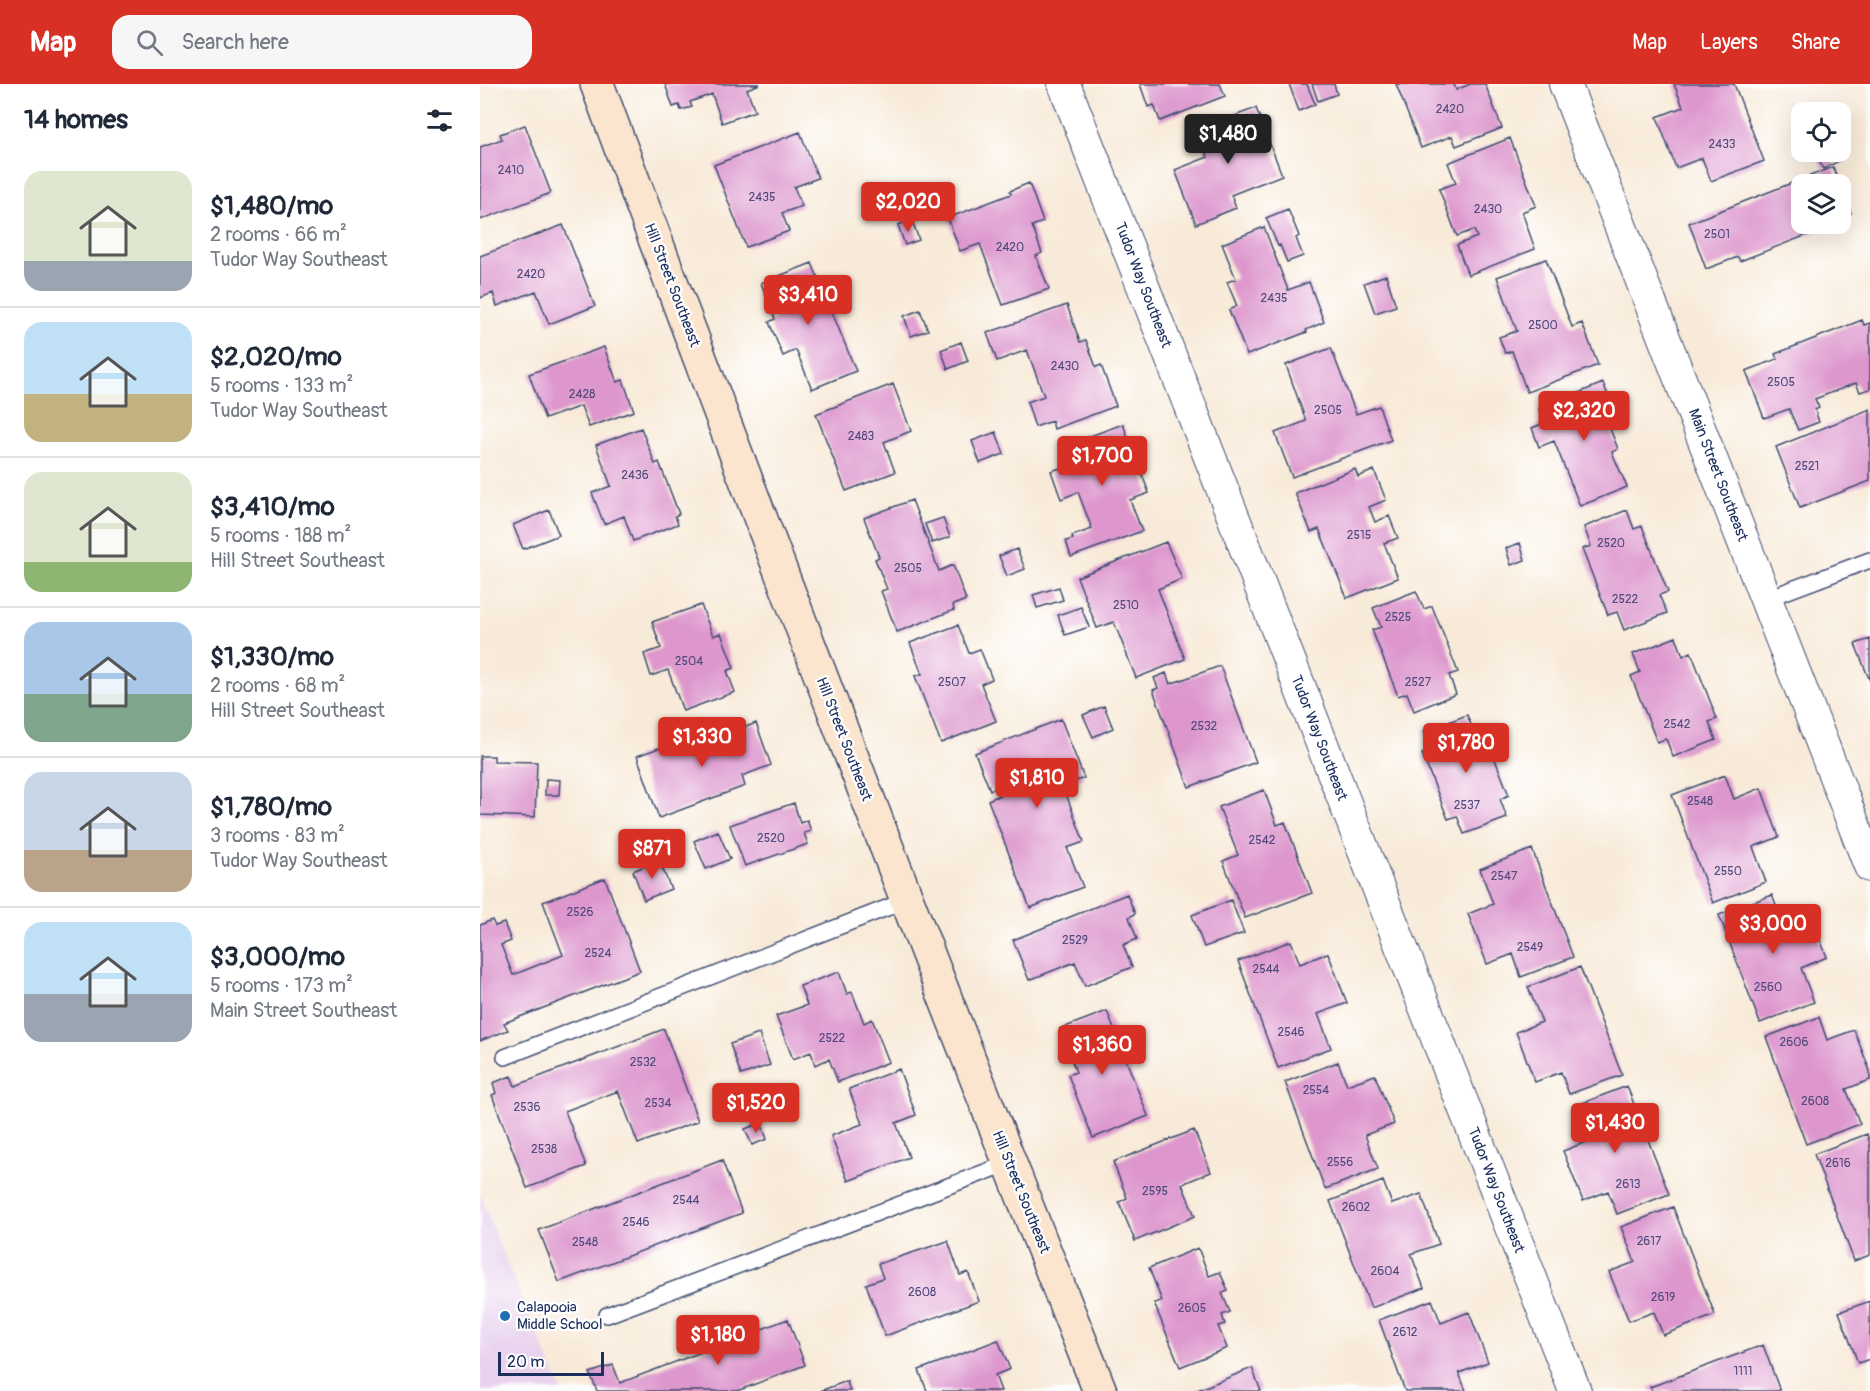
<!DOCTYPE html>
<html lang="en">
<head>
<meta charset="utf-8">
<style>
	body { margin:0; font-family:Pangolin,sans-serif; background:#f6f6f7; color:#1f2937; height:100vh; display:flex; flex-direction:column; font-size:22px; white-space:nowrap }
	* { box-sizing:border-box; margin:0 }
	p { font-size:20px; color:#747a83 }
	.icon { flex:none; width:33px; height:33px; fill:none; stroke:currentColor; stroke-width:2; stroke-linecap:round; stroke-linejoin:round }
	.map { position:relative; flex:1; overflow:hidden }
	.details { display:flex; flex-direction:column; background:#fff; width:480px }
	.details>* { flex:none }
	.controls { position:absolute; left:1311px; top:18px; display:grid; gap:12px }
	.controls a { display:grid; place-items:center; width:60px; height:60px; border-radius:12px; background:#fff; box-shadow:0 6px 24px #0002; font-size:30px }
	.scale { position:absolute; left:18px; bottom:15px; width:106px; box-sizing:border-box; padding-left:6px; border:3px solid #1b2f5e; border-top:0; font-size:16px; line-height:21px; white-space:nowrap; color:#1b2f5e; -webkit-text-stroke:4px #fff; paint-order:stroke }
	.price { position:absolute; translate:-50% -51px; padding:0 14px; border-radius:6px; background:#d93025; color:#fff; font-size:20px; line-height:39px; filter:drop-shadow(0 2px 3px #0008) }
	.price::after { content:''; position:absolute; left:50%; top:36px; width:18px; height:14px; margin-left:-9px; background:inherit; clip-path:polygon(0 0,100% 0,50% 100%) }
	.price.active { background:#222; color:#fff }
	ul { padding:0; list-style:none }
	li { display:flex; align-items:center; gap:18px; height:150px; padding:0 24px }
	li+li { border-top:2px solid #e0e1e3 }
	li span { display:grid; place-items:center; flex:none; width:168px; height:120px; border-radius:18px; color:#555 }
	li>.icon { margin-inline-start:auto }
	span .icon { width:72px; height:72px; fill:#fffc; stroke-width:1 }
	li b { font-size:26px }
	h2 { display:flex; justify-content:space-between; align-items:center; height:72px; padding:0 24px; font-size:26px }
	header { display:flex; align-items:center; gap:36px; box-sizing:border-box; height:84px; padding:0 30px; background:#d93025; color:#fff }
	header strong { font-size:28px }
	nav { display:flex; gap:33px; margin-inline-start:auto; font-size:21px }
	.search { width:420px; height:54px; background:#f6f6f7; display:flex; align-items:center; gap:15px; box-sizing:border-box; padding:0 21px; border-radius:18px; color:#747a83; font-size:22px }
	main { display:flex; flex:1; min-height:0 }
	.map>svg:first-child { display:block }
</style>
</head>
<body>
<header>
<strong>Map</strong>
<div class="search"><svg class="icon" aria-label="search" viewBox="0 0 24 24"><circle cx="10" cy="10" r="6"/><path d="M15 15l6 6"/></svg>Search here</div>
<nav><a>Map</a><a>Layers</a><a>Share</a></nav>
</header>
<main>
<section class="details">
<h2>14 homes<svg class="icon" aria-label="filters" viewBox="0 0 24 24"><path d="M4 7h16M4 17h16"/><circle cx="9" cy="7" r="2"/><circle cx="15" cy="17" r="2"/></svg></h2>
<ul>
<li><span style="background:linear-gradient(#dfe7d0 75%,#9aa5b1 0)"><svg class="icon" aria-label="home" viewBox="0 0 24 24"><path d="M3 11l9-7 9 7M6 9v11h12V9"/></svg></span><div><b>$1,480/mo</b><p>2 rooms · 66 m²</p><p>Tudor Way Southeast</p></div></li>
<li><span style="background:linear-gradient(#bfe0f5 60%,#c2b280 0)"><svg class="icon" aria-label="home" viewBox="0 0 24 24"><path d="M3 11l9-7 9 7M6 9v11h12V9"/></svg></span><div><b>$2,020/mo</b><p>5 rooms · 133 m²</p><p>Tudor Way Southeast</p></div></li>
<li><span style="background:linear-gradient(#dfe7d0 75%,#8fb573 0)"><svg class="icon" aria-label="home" viewBox="0 0 24 24"><path d="M3 11l9-7 9 7M6 9v11h12V9"/></svg></span><div><b>$3,410/mo</b><p>5 rooms · 188 m²</p><p>Hill Street Southeast</p></div></li>
<li><span style="background:linear-gradient(#a9c7e8 60%,#7fa58c 0)"><svg class="icon" aria-label="home" viewBox="0 0 24 24"><path d="M3 11l9-7 9 7M6 9v11h12V9"/></svg></span><div><b>$1,330/mo</b><p>2 rooms · 68 m²</p><p>Hill Street Southeast</p></div></li>
<li><span style="background:linear-gradient(#c9d6e8 65%,#b9a48a 0)"><svg class="icon" aria-label="home" viewBox="0 0 24 24"><path d="M3 11l9-7 9 7M6 9v11h12V9"/></svg></span><div><b>$1,780/mo</b><p>3 rooms · 83 m²</p><p>Tudor Way Southeast</p></div></li>
<li><span style="background:linear-gradient(#bfe0f5 60%,#9aa5b1 0)"><svg class="icon" aria-label="home" viewBox="0 0 24 24"><path d="M3 11l9-7 9 7M6 9v11h12V9"/></svg></span><div><b>$3,000/mo</b><p>5 rooms · 173 m²</p><p>Main Street Southeast</p></div></li>
</ul>
</section>
<div class="map">
<svg width="1390" height="1307" viewBox="0 0 1390 1307">
	<rect width="100%" height="100%" fill="#fff"/>
	<filter id="ink" filterUnits="userSpaceOnUse"><feTurbulence type="fractalNoise" baseFrequency=".0167" numOctaves="2"/><feDisplacementMap in="SourceGraphic" scale="12" xChannelSelector="R" yChannelSelector="G"/><feConvolveMatrix kernelMatrix="1 2 1 2 8 2 1 2 1" color-interpolation-filters="sRGB"/></filter>
	<filter id="wash" filterUnits="userSpaceOnUse"><feTurbulence type="fractalNoise" baseFrequency=".008" numOctaves="4" result="noise"/><feDisplacementMap in="SourceGraphic" scale="24" xChannelSelector="R" yChannelSelector="G"/><feGaussianBlur stdDeviation="1.35" result="paint"/><feColorMatrix in="noise" values="0 0 0 0 0 0 0 0 0 0 0 0 0 0 0 0 0 1.4 0 .05"/><feComposite in="paint" operator="in"/></filter>
	<g filter="url(#wash)">
		<rect width="100%" height="100%" fill="#f8ead8"/>
		<!-- built -->
		<path fill="#e8d2ee" d="M0 1109 17 1156 82 1307H0Z"/>
		<g id="blocks">
			<!-- building -->
			<path fill="#dd97cd" d="M185 0H280L267 5 275 27 242 39 232 10 210 18 212 23 201 26 199 21 193 23Z
				M660 0H740L745 12 680 37 674 21 668 23Z
				M809 0H827L835 20 819 27Z
				M832 0H854L857 10 838 17Z
				M916 0H974L976 6 990 0H1005L1022 44 976 62 972 52 941 64Z
				M1194 0H1254L1284 77 1231 97 1222 74 1196 84 1177 33 1203 23Z
				M776 24 802 91 751 111 756 124 716 140 695 86 728 73 717 46Z
				M45 41 71 109 0 136V63L22 55 20 50Z
				M320 48 338 94 314 103 322 122 302 129 309 147 266 163 234 81Z
				M1030 54 1056 122 1042 128 1055 165 988 191 977 161 997 153 994 146 977 152 959 105 976 99 968 79Z
				M1342 68H1357L1361 76 1343 85 1336 70Z
				M1353 83 1360 100H1322V140H1343L1345 144 1260 177 1258 173 1226 185 1209 139Z
				M549 99 563 138 552 142 562 169 556 172 569 205 523 221 500 160 480 167 468 134 531 110 530 107Z
				M1360 103 1371 129 1360 133Z
				M808 125 819 152 816 154 823 172 807 178 800 161 798 162 786 134Z
				M432 136 439 156 425 161 418 141Z
				M83 141 115 222 69 240 56 207 17 222 13 209 0 214V172Z
				M784 143 808 206 829 198 844 238 826 246 827 248 767 271 749 226 757 222 747 198 756 195 742 160Z
				M1066 175 1092 243 1102 239 1118 281 1047 308 1032 267 1025 269 1019 253 1037 247 1017 193Z
				M332 179 376 287 332 305 316 266 303 272 289 238 295 235 281 199Z
				M906 191 916 222 895 229 884 199Z
				M587 221 600 258 606 256 616 283 621 281 636 322 574 345 572 337 555 343 547 318 564 312 547 266 517 277 507 249Z
				M440 226 448 246 431 252 424 232Z
				M1382 236 1384 241 1390 239V305L1380 308 1376 299 1335 315 1339 324 1335 326 1339 338 1318 346 1309 325 1284 334 1266 287 1297 275 1295 270Z
				M481 258 488 277 468 285 461 266Z
				M124 263 137 298 143 296 154 327 109 343 101 322 65 335 49 290Z
				M851 264 876 330 899 322 911 356 812 393 795 349 826 337 806 281Z
				M1123 299 1139 338 1129 342 1138 365 1132 368 1147 403 1100 422 1074 357 1059 363 1052 344 1064 339 1059 325Z
				M413 300 431 347 404 358 415 388 366 407 336 330Z
				M1390 325V397L1320 424 1296 363Z
				M643 340 669 409 650 416 662 447 591 473 586 457 593 455 592 452 612 445 598 408 581 415 571 387 587 382 580 363Z
				M161 344 175 380 179 378 199 430 195 432 198 440 153 457 144 432 124 440 112 409 131 402 116 361Z
				M516 348 524 370 500 379 492 357Z
				M875 385 878 393 894 386 906 416 889 423 895 438 909 432 918 454 904 459 918 494 867 514 839 445 831 448 815 409Z
				M432 416 459 487 473 481 486 516 473 521 474 526 417 548 401 507 407 505 395 475 399 473 384 434Z
				M69 426 79 451 43 465 33 441Z
				M1147 426 1154 445 1162 442 1188 508 1179 511 1187 529 1144 546 1137 528 1128 531 1102 465 1111 462 1104 443Z
				M463 434 470 453 452 459 445 440Z
				M686 458 702 495 678 505 705 575 656 594 634 538 617 544 597 493Z
				M1040 459 1045 476 1031 481 1026 464Z
				M537 465 545 485 527 492 519 472Z
				M579 503 583 516 557 524 553 511Z
				M936 507 944 525 952 522 978 588 969 591 976 610 934 627 927 609 918 612 892 546 901 543 893 524Z
				M221 521 233 552 241 549 254 584 247 587 255 608 203 627 188 586 171 592 164 570 181 564 172 538Z
				M601 523 609 543 585 551 578 531Z
				M478 541 489 569 500 565 512 595 501 600 516 637 461 659 435 592 442 590 430 559Z
				M1196 553 1203 572 1211 568 1237 635 1229 638 1236 656 1193 673 1186 655 1177 658 1151 592 1160 588 1153 570Z
				M1390 555V597L1375 560Z
				M740 582 776 678 709 703 673 606 678 604 674 594 686 589 690 600Z
				M624 622 633 644 613 653 603 631Z
				M987 631 994 648 1003 645 1029 711 1020 715 1027 734 984 750 977 732 968 735 942 670 951 666 944 647Z
				M581 635 604 694 583 702 604 758 587 764 603 803 550 824 508 716 540 703 537 695 510 706 495 669Z
				M276 639 291 681 262 692 265 702 179 734 157 672 234 644 238 654Z
				M0 672H14V677L57 678 55 733 0 731Z
				M1245 691 1254 715 1281 704 1299 753 1273 763 1286 798 1233 819 1192 711Z
				M66 695 80 696 79 711H65Z
				M784 706 797 741 805 738 832 809 765 834 743 777 758 771 739 723Z
				M314 719 320 739 327 736 331 747 324 749 328 760 265 782 250 741Z
				M238 747 250 775 226 785 214 757Z
				M1052 765 1093 873 1041 893 1033 870 1007 880 988 830 1013 820 1000 785Z
				M179 776 191 805 164 816 153 787Z
				M125 794 160 887 24 939 28 946 0 957V841L12 836 15 842 24 839 31 857 21 861 33 891 83 871 63 818Z
				M647 810 655 830 649 833 657 855 643 861 652 883 605 902 595 878 549 896 533 856Z
				M1292 811 1301 835 1328 824 1347 873 1321 884 1334 918 1280 939 1239 831Z
				M751 816 764 849 724 863 712 831Z
				M811 857 820 880 848 869 867 919 838 930 851 964 798 984 758 877Z
				M1100 883 1142 991 1089 1010 1081 988 1055 998 1036 948 1062 938 1048 903Z
				M359 888 367 910 372 908 384 939 392 935 409 978 358 998 349 975 335 981 331 968 313 975 296 932 327 921 320 902Z
				M627 927 668 1032 613 1054 588 991 596 988 580 945Z
				M1339 933 1347 956 1374 946 1390 987V996L1366 1005 1380 1040 1326 1060 1286 953Z
				M184 945 218 1037 158 1060 138 1007 85 1027 106 1082 47 1104 12 1011 16 1009 13 999 31 992 35 1002Z
				M279 950 290 981 261 991 250 960Z
				M858 978 867 1001 895 991 914 1040 885 1051 898 1085 845 1105 805 998Z
				M419 985 436 1031 416 1039 429 1073 368 1097 351 1052 382 1040 369 1005Z
				M1147 1002 1189 1110 1137 1130 1128 1107 1103 1117 1083 1067 1109 1057 1095 1022Z
				M281 1039 287 1055 272 1061 265 1045Z
				M714 1046 731 1088 702 1100 715 1132 655 1157 639 1118 647 1114 633 1078Z
				M1387 1050 1390 1060V1171L1374 1177 1334 1070Z
				M242 1076 262 1129 79 1198 59 1146Z
				M903 1097 912 1120 941 1110 959 1160 931 1170 944 1204 891 1224 850 1117Z
				M1193 1123 1235 1231 1183 1251 1174 1228 1149 1237 1129 1188 1155 1178 1141 1143Z
				M468 1157 480 1191 488 1188 499 1217 405 1252 386 1200 403 1194 398 1180Z
				M718 1164 729 1192 740 1188 748 1207 742 1209 750 1228 742 1231 745 1240 738 1242 747 1264 700 1283 674 1219 682 1217 669 1184Z
				M952 1216 961 1239 989 1228 1008 1278 979 1289 986 1307H925L899 1236Z
				M1390 1217V1275L1378 1279 1359 1228Z
				M308 1235 325 1281 257 1307H117L110 1289 133 1281 140 1299Z
				M518 1256 530 1285 515 1291 521 1307H447L439 1286Z
				M1283 1261 1300 1307H1172L1170 1303Z
				M772 1284 781 1307H715Z
				M367 1297 370 1307H340Z"/>
		</g>
	</g>
	<g filter="url(#ink)">
		<use href="#blocks" fill-opacity="0" stroke="#3c4b70" stroke-width="1.5"/>
		<g fill="none" stroke-linecap="round" stroke-linejoin="round">
			<defs>
				<path id="lane" d="M1286 515 1390 476
					M25 973 427 816
					M127 1231 529 1079"/>
				<path id="street" d="M584 0 1095 1307
					M1085 0 1390 782"/>
				<path id="secondary" d="M117 0C280 437 447 873 620 1307"/>
			</defs>
			<!-- lane casing -->
			<use href="#lane" stroke="#3c4b70" stroke-width="18"/>
			<!-- street casing -->
			<use href="#street" stroke="#3c4b70" stroke-width="34"/>
			<!-- secondary casing -->
			<use href="#secondary" stroke="#3c4b70" stroke-width="36"/>
			<!-- lane -->
			<use href="#lane" stroke="#fff" stroke-width="15"/>
			<!-- street -->
			<use href="#street" stroke="#fff" stroke-width="32"/>
			<!-- secondary -->
			<use href="#secondary" stroke="#fce5cf" stroke-width="33"/>
		</g>
	</g>
	<!-- markers -->
	<circle fill="#1f6fb2" stroke="#fff" stroke-width="2" cx="25" cy="1232" r="6"/>
	<g text-anchor="middle" dominant-baseline="central" stroke-width="4.5" stroke-linejoin="round" paint-order="stroke">
		<!-- number labels -->
		<g font-size="12" fill="#4c497a">
			<text x="970" y="25">2420</text>
			<text x="1242" y="60">2433</text>
			<text x="31" y="86">2410</text>
			<text x="282" y="113">2435</text>
			<text x="1008" y="125">2430</text>
			<text x="1237" y="150">2501</text>
			<text x="530" y="163">2420</text>
			<text x="51" y="190">2420</text>
			<text x="794" y="214">2435</text>
			<text x="1063" y="241">2500</text>
			<text x="585" y="282">2430</text>
			<text x="1301" y="298">2505</text>
			<text x="102" y="310">2428</text>
			<text x="848" y="326">2505</text>
			<text x="381" y="352">2483</text>
			<text x="1327" y="382">2521</text>
			<text x="155" y="391">2436</text>
			<text x="879" y="451">2515</text>
			<text x="1131" y="459">2520</text>
			<text x="428" y="484">2505</text>
			<text x="1145" y="515">2522</text>
			<text x="646" y="521">2510</text>
			<text x="918" y="533">2525</text>
			<text x="209" y="577">2504</text>
			<text x="472" y="598">2507</text>
			<text x="938" y="598">2527</text>
			<text x="1197" y="640">2542</text>
			<text x="724" y="642">2532</text>
			<text x="1220" y="717">2548</text>
			<text x="987" y="721">2537</text>
			<text x="291" y="754">2520</text>
			<text x="782" y="756">2542</text>
			<text x="1248" y="787">2550</text>
			<text x="1024" y="792">2547</text>
			<text x="100" y="828">2526</text>
			<text x="595" y="856">2529</text>
			<text x="1050" y="863">2549</text>
			<text x="118" y="869">2524</text>
			<text x="786" y="885">2544</text>
			<text x="1288" y="903">2560</text>
			<text x="811" y="948">2546</text>
			<text x="352" y="954">2522</text>
			<text x="1314" y="958">2606</text>
			<text x="163" y="978">2532</text>
			<text x="836" y="1006">2554</text>
			<text x="1335" y="1017">2608</text>
			<text x="178" y="1019">2534</text>
			<text x="47" y="1023">2536</text>
			<text x="64" y="1065">2538</text>
			<text x="860" y="1078">2556</text>
			<text x="1358" y="1079">2616</text>
			<text x="1148" y="1100">2613</text>
			<text x="675" y="1107">2595</text>
			<text x="206" y="1116">2544</text>
			<text x="876" y="1123">2602</text>
			<text x="156" y="1138">2546</text>
			<text x="1169" y="1157">2617</text>
			<text x="105" y="1158">2548</text>
			<text x="905" y="1187">2604</text>
			<text x="442" y="1208">2608</text>
			<text x="1183" y="1213">2619</text>
			<text x="712" y="1224">2605</text>
			<text x="925" y="1248">2612</text>
			<text x="1263" y="1287">1111</text>
		</g>
		<!-- street labels -->
		<g font-size="15" fill="#1b2f5e" stroke="#fff">
			<text transform="translate(192 201) rotate(69)">Hill Street Southeast</text>
			<text transform="translate(663 201) rotate(69)">Tudor Way Southeast</text>
			<text transform="translate(1238 391) rotate(69)">Main Street Southeast</text>
			<text transform="translate(839 654) rotate(69)">Tudor Way Southeast</text>
			<text transform="translate(364 655) rotate(69)">Hill Street Southeast</text>
			<text transform="translate(1016 1106) rotate(69)">Tudor Way Southeast</text>
			<text transform="translate(541 1108) rotate(68)">Hill Street Southeast</text>
		</g>
		<!-- poi labels -->
		<g font-size="15" fill="#1b2f5e" stroke="#fff" text-anchor="start">
			<text x="37" y="1223">Calapooia<tspan x="37" dy="17">Middle School</tspan></text>
		</g>
	</g>
</svg>
<div class="controls">
<a><svg class="icon" aria-label="locate" viewBox="0 0 24 24"><circle cx="12" cy="12" r="6"/><path d="M12 2v4M12 18v4M2 12h4M18 12h4"/></svg></a>
<a><svg class="icon" aria-label="layers" viewBox="0 0 24 24"><path d="M12 4l9 5-9 5-9-5zM3 14l9 5 9-5"/></svg></a>
</div>
<div class="scale">20 m</div>
<b class="price active" style="left:748px;top:81px">$1,480</b>
<b class="price" style="left:428px;top:149px">$2,020</b>
<b class="price" style="left:328px;top:242px">$3,410</b>
<b class="price" style="left:1104px;top:358px">$2,320</b>
<b class="price" style="left:622px;top:403px">$1,700</b>
<b class="price" style="left:222px;top:684px">$1,330</b>
<b class="price" style="left:986px;top:690px">$1,780</b>
<b class="price" style="left:557px;top:725px">$1,810</b>
<b class="price" style="left:172px;top:796px">$871</b>
<b class="price" style="left:1293px;top:871px">$3,000</b>
<b class="price" style="left:622px;top:992px">$1,360</b>
<b class="price" style="left:276px;top:1050px">$1,520</b>
<b class="price" style="left:1135px;top:1070px">$1,430</b>
<b class="price" style="left:238px;top:1282px">$1,180</b>
</div>
</main>
</body>
</html>
